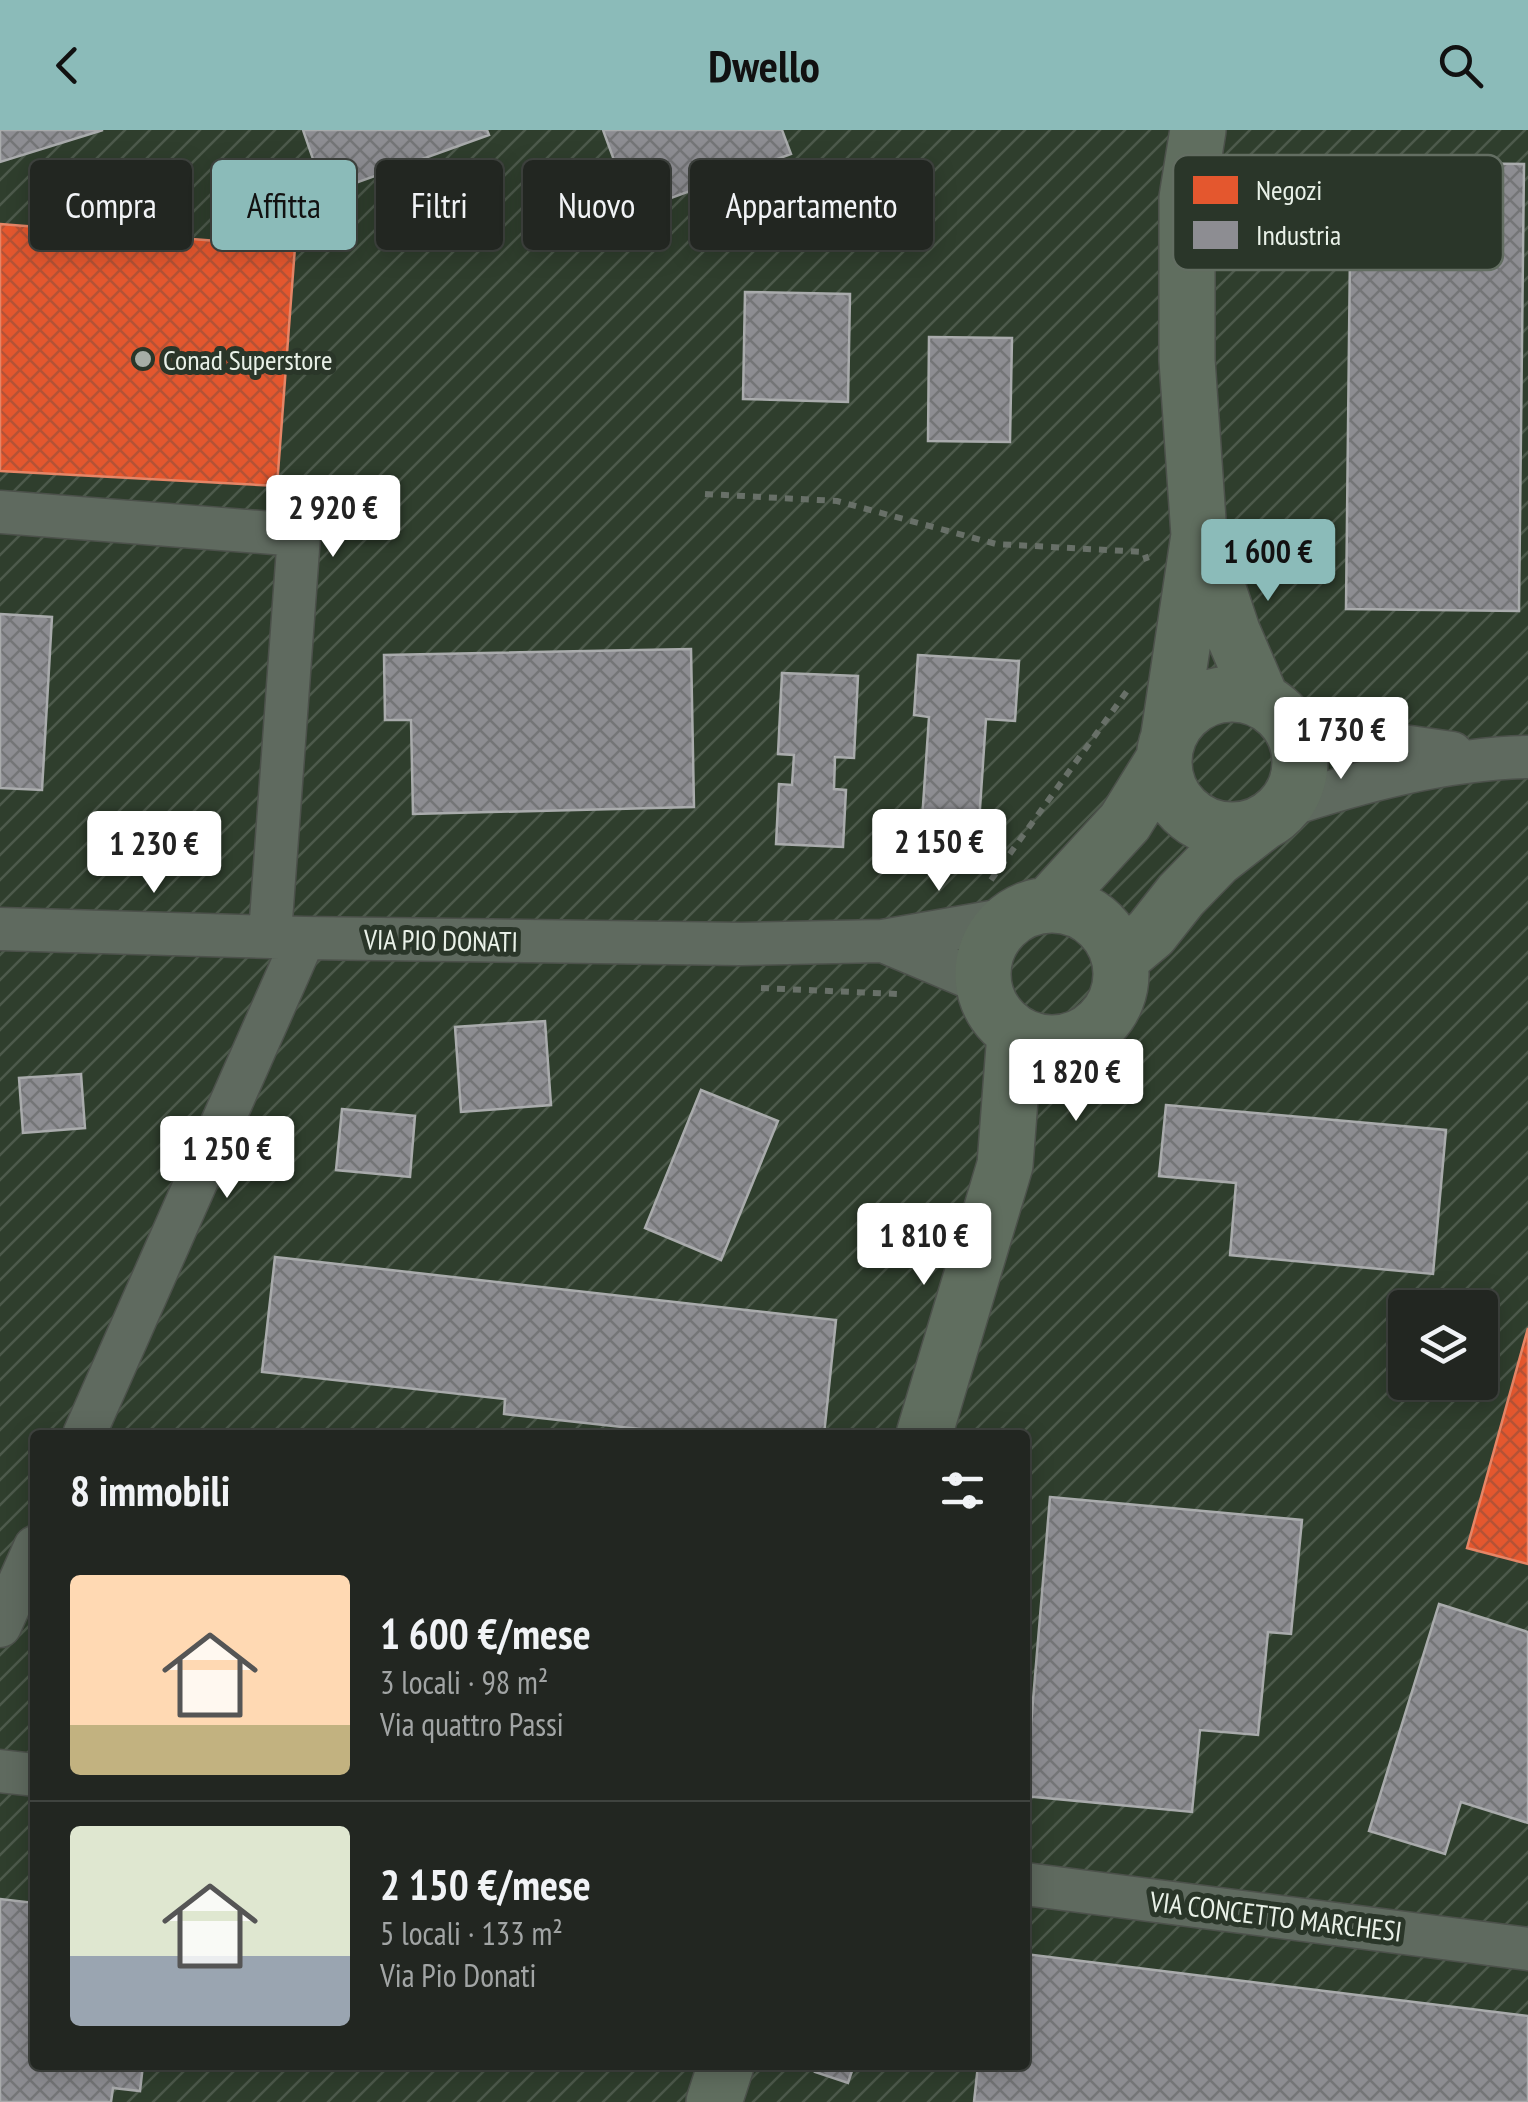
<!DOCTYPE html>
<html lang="it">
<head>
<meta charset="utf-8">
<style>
	body { margin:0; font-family:"PT Sans Narrow",sans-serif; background:#2e322e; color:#f1f3f6; height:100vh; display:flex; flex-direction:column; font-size:38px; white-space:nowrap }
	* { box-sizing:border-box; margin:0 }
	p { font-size:32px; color:#a2a5a5 }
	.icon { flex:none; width:55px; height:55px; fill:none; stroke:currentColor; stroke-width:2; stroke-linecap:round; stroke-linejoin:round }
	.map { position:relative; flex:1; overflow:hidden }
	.sheet { position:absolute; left:30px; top:1300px; width:1000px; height:640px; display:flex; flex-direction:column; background:#222621; border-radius:10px; box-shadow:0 5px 25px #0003,0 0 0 2px #3f433f }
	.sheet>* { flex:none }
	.guide { position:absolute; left:30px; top:30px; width:1000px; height:90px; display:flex; gap:20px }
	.tools { position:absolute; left:1388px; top:1160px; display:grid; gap:20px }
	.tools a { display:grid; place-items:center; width:110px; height:110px; border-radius:10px; background:#222621; box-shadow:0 5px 25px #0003,0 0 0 2px #3f433f; font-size:50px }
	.price { position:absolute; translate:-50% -85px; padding:0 22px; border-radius:10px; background:#fff; color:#222; font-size:32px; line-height:65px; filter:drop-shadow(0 2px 5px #0008) }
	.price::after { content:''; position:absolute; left:50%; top:60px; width:30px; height:22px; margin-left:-15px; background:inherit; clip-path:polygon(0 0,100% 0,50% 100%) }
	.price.current { background:#8bbbb9; color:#111 }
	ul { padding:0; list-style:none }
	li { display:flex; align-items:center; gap:30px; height:250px; padding:0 40px }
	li+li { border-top:2px solid #3f433f }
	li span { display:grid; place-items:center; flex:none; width:280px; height:200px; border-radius:10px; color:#555 }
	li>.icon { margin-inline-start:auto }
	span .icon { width:120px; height:120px; fill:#fffc; stroke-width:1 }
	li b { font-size:42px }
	h2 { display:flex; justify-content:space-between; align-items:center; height:120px; padding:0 40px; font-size:42px }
	.tag { padding:0 35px; border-radius:10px; background:#222621; box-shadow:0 5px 25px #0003,0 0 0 2px #3f433f; font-size:35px; line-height:90px }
	.tag.current { background:#8bbbb9; color:#111 }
	header { display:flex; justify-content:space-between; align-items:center; height:130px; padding:0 40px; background:#8bbbb9; color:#111; font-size:45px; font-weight:800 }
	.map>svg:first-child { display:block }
</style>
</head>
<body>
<header><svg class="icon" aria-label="back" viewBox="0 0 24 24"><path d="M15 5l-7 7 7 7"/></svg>Dwello<svg class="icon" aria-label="search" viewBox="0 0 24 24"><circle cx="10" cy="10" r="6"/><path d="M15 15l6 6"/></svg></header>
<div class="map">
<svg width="1528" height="1972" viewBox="0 0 1528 1972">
	<defs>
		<pattern id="industrial-furrows" width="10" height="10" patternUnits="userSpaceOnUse" patternTransform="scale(2.5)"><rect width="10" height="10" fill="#2f3e2d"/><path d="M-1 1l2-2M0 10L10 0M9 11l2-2" fill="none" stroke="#4d5a4b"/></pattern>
		<pattern id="shops-cross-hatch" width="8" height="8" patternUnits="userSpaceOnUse" patternTransform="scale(2.5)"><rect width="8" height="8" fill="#e4572e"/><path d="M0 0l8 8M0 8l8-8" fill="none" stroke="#b55235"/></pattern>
		<pattern id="industry-cross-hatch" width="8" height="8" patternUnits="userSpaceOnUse" patternTransform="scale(2.5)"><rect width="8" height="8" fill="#8d8d92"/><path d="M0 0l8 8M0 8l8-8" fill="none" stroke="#747577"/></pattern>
	</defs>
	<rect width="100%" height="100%" fill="#2d332c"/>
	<!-- industrial -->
	<path fill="url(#industrial-furrows)" fill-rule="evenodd" d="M0 0H1528V1972H0ZM1405 1178H1480V1252H1405ZM35 1305H1025V1935H35Z"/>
	<!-- shops -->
	<path fill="url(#shops-cross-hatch)" stroke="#e68566" stroke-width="2.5" d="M0 94 295 117 277 356 0 341Z
		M1528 1198V1434L1467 1418Z"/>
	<!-- industry -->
	<path fill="url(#industry-cross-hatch)" stroke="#a9abac" stroke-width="2.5" d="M0 0H103L0 32Z
		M303 0H487L489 5 325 64Z
		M603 0H782L791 24 633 82Z
		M1351 32 1524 34 1519 481 1346 479Z
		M745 162 850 164 848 272 743 269Z
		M929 207 1012 208 1010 312 928 311Z
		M0 484 52 487 42 660 0 658Z
		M691 519 694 677 413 684 411 590H385L384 525Z
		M918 525 1019 531 1015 591 986 589 978 708 921 705 929 587 914 585Z
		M782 543 858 546 854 628 835 627 834 659 846 660 843 717 776 714 779 654 792 655 794 625 778 624Z
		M545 891 551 975 461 982 455 897Z
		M81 944 85 998 23 1003 19 948Z
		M701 960 778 991 721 1130 645 1098Z
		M1166 975 1446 1000 1433 1144 1230 1125 1236 1053 1159 1046Z
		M342 979 415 986 410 1047 336 1040Z
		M275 1127 836 1190 824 1305H695L504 1284 505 1269 262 1242Z
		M1050 1367 1302 1390 1291 1504 1268 1502 1258 1605 1200 1600 1192 1682 1025 1666Z
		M1439 1474 1528 1502V1693L1461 1672 1445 1724 1369 1701Z
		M0 1769 35 1773V1935H143L140 1961 113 1958 111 1972H0Z
		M1025 1824 1528 1886V1972H974L978 1935H1025Z
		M817 1935H854L848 1953 815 1942Z"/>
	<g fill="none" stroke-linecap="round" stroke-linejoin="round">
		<defs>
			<path id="minor" d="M0 382 299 405 270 804
				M1284 588 1360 610 1452 623
				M1283 677C1362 651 1444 629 1528 627
				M0 799 304 808 741 814 883 811 1009 789
				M883 811 983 853
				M84 1305 304 808
				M0 1496 35 1417
				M0 1641 35 1645
				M1025 1754 1528 1819"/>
			<path id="secondary" d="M1204 417 1232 501 1262 571
				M1164 632a68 68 0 1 1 136 0a68 68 0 1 1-136 0Z
				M1169 604 1199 405 1187 230V68L1198 0
				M983 844a69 69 0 1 1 138 0a69 69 0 1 1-138 0Z
				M1049 775 1125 692 1164 629
				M1120 829 1151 803 1181 765 1216 729 1261 694
				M924 1305 1005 1035 1015 903
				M714 1972 726 1935"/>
		</defs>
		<!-- minor casing -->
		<use href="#minor" stroke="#4c514b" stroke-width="45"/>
		<!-- secondary casing -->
		<use href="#secondary" stroke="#4c514b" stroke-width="58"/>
		<!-- path -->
		<path stroke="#687068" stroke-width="6" stroke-dasharray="8 8" stroke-linecap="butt" d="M705 364 837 371 996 414 1144 422 1147 431
			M991 750 1127 561
			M761 858 898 864"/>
		<!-- minor -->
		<use href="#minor" stroke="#5f6a5f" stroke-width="42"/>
		<!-- secondary -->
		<use href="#secondary" stroke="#606e5f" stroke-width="55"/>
	</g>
	<!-- markers -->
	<circle fill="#a7aea6" stroke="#2a3629" stroke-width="4" cx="143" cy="229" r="10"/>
	<g text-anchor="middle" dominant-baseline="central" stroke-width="10" stroke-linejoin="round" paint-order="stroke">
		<!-- poi labels -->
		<g font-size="28" fill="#e9f1e8" stroke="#2a3629" text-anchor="start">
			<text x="163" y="229">Conad Superstore</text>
		</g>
		<!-- street labels -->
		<g font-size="28" fill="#e9f1e8" stroke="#2a3629">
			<text transform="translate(441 810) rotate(1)">VIA PIO DONATI</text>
			<text transform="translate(1276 1786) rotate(7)">VIA CONCETTO MARCHESI</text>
		</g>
	</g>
	<!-- legend -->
	<rect x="1173" y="25" width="330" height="115" rx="15" fill="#2a3629" stroke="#636e62" stroke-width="2.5"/>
	<rect x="1193" y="46" width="45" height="28" fill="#e4572e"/>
	<rect x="1193" y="91" width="45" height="28" fill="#8d8d92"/>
	<g font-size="28" fill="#e9f1e8">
		<text x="1256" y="70">Negozi</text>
		<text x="1256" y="115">Industria</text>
	</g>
</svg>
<div class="tools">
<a><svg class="icon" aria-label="layers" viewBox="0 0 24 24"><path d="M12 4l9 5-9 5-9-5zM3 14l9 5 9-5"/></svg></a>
</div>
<b class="price" style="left:333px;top:430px">2 920 €</b>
<b class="price current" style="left:1268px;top:474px">1 600 €</b>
<b class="price" style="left:1341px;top:652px">1 730 €</b>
<b class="price" style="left:939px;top:764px">2 150 €</b>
<b class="price" style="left:154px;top:766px">1 230 €</b>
<b class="price" style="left:1076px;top:994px">1 820 €</b>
<b class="price" style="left:227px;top:1071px">1 250 €</b>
<b class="price" style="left:924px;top:1158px">1 810 €</b>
<div class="guide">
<a class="tag">Compra</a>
<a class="tag current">Affitta</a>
<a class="tag">Filtri</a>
<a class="tag">Nuovo</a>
<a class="tag">Appartamento</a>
</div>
<section class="sheet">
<h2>8 immobili<svg class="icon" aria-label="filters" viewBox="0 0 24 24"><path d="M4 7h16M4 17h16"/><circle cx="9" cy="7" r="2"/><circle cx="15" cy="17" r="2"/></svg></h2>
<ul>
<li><span style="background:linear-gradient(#ffd9b3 75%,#c2b280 0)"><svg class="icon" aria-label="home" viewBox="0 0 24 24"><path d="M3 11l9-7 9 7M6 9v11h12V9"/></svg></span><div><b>1 600 €/mese</b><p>3 locali · 98 m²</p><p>Via quattro Passi</p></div></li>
<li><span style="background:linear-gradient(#dfe7d0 65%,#9aa5b1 0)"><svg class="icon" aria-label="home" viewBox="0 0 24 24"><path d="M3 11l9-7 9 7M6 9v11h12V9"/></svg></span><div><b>2 150 €/mese</b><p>5 locali · 133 m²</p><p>Via Pio Donati</p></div></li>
</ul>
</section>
</div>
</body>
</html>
